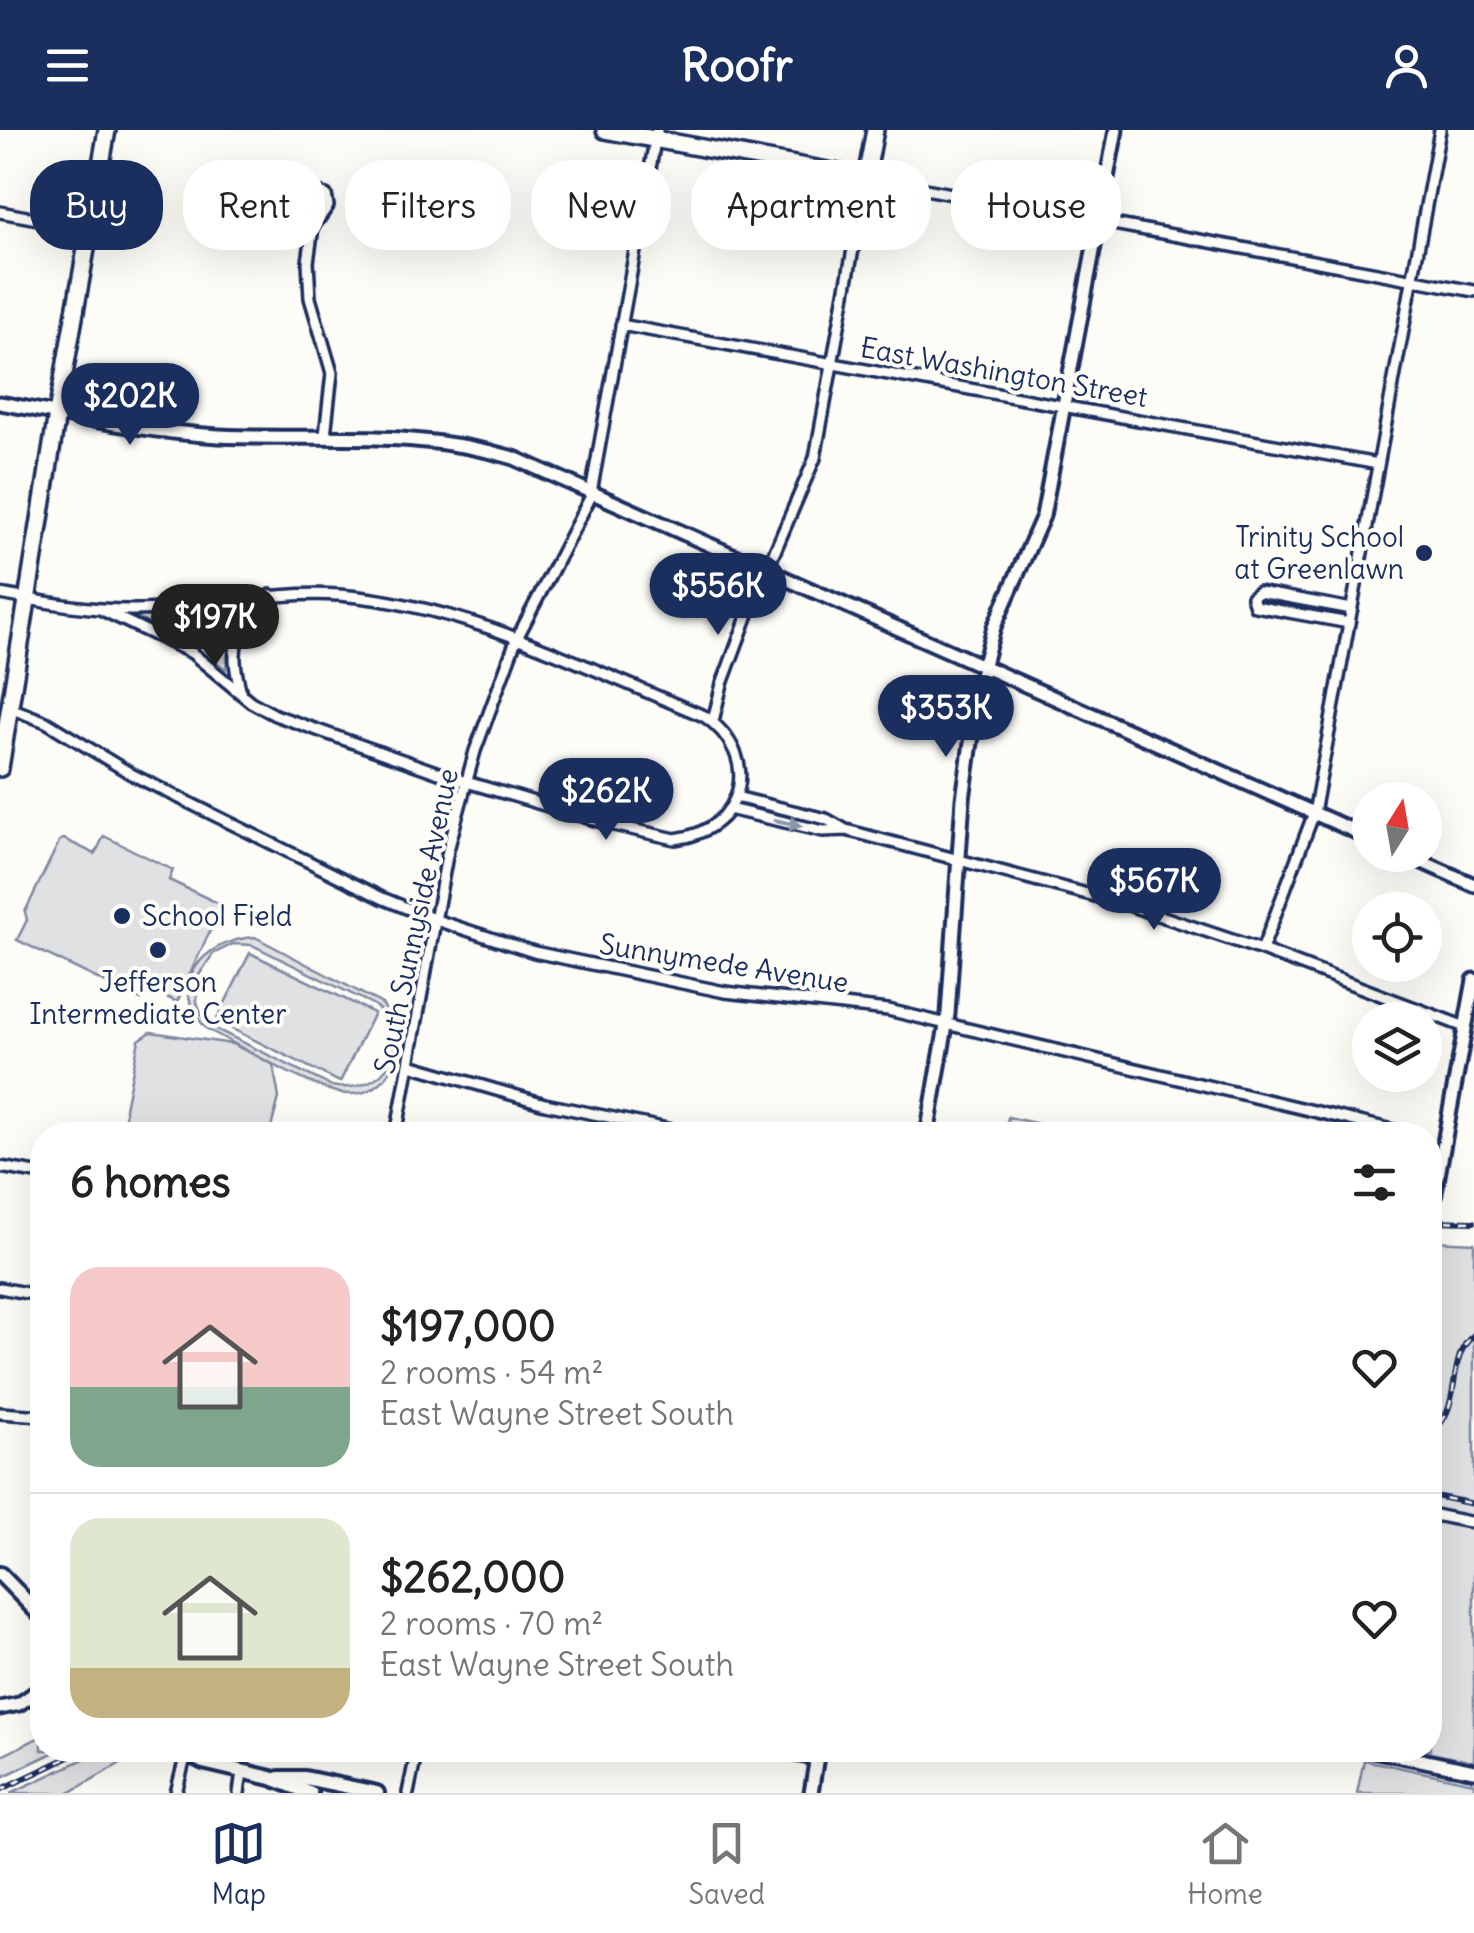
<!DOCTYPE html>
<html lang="en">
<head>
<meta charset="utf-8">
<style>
	body { margin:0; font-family:Delius,sans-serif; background:#f6f6f6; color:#222; height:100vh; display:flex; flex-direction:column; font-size:38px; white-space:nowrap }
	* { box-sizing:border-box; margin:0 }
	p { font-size:32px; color:#767676 }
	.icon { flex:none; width:55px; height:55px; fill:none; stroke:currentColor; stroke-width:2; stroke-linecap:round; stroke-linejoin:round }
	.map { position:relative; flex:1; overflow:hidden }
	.side { position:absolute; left:30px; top:992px; width:1412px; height:640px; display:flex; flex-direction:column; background:#fff; border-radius:40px; box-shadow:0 10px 40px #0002 }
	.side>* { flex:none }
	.hud { position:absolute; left:30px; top:30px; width:1415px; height:90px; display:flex; gap:20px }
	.needle { width:65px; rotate:11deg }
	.buttons { position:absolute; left:1352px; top:652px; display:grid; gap:20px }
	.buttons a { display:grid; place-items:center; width:90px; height:90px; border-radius:50%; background:#fff; box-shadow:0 10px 40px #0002; font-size:50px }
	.price { position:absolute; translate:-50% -85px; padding:0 22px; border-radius:35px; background:#1b2f5e; color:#fff; font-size:32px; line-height:65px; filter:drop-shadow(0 2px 5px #0008) }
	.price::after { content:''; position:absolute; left:50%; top:60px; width:30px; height:22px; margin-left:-15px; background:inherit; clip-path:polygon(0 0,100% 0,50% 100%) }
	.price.active { background:#222; color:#fff }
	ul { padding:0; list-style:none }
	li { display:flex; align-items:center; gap:30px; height:250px; padding:0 40px }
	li+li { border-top:2px solid #e0e0e0 }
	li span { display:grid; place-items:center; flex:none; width:280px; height:200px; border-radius:30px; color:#555 }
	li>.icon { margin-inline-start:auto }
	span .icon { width:120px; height:120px; fill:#fffc; stroke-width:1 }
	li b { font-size:42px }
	h2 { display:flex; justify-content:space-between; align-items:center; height:120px; padding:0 40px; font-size:42px }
	.tag { padding:0 35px; border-radius:40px; background:#fff; box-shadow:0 10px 40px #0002; font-size:35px; line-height:90px }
	.tag.active { background:#1b2f5e; color:#fff }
	header { display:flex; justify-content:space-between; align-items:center; height:130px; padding:0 40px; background:#1b2f5e; color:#fff; font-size:45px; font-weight:800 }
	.menu { display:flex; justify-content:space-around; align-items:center; height:140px; border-top:2px solid #e0e0e0; background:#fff; font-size:28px; color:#767676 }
	.menu a { display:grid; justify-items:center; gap:5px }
	.menu .active { color:#1b2f5e }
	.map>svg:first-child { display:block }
</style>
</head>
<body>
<header><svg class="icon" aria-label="menu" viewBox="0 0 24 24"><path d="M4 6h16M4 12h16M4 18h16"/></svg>Roofr<svg class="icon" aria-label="person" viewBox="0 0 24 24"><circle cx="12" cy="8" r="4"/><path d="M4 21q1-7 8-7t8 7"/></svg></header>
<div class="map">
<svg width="1474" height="1663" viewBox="0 0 1474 1663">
	<rect width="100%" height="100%" fill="#fdfcf7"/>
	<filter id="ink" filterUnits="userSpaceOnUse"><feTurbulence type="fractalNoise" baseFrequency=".01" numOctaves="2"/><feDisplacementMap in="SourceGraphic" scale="20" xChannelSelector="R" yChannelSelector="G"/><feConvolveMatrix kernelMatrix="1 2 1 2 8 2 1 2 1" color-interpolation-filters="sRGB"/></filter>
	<g filter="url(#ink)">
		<!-- green -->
		<path fill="#e0e1e3" stroke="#7e88a0" stroke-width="2.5" fill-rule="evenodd" d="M227 475 242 478 229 507 226 539 182 509 139 489 142 485Z
			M104 706 173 740 169 750 222 775 177 872 147 858 141 870 17 810 27 790 25 782 60 710 64 709 95 724Z
			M255 807 382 874C396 893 405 916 392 938 383 955 367 965 348 964 320 964 236 914 207 899 164 855 203 810 255 807ZM233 814 252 815 374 875C417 913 386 966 331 956L210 896 202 887 197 872V848L213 824Z
			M250 823 374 883 340 952 216 891Z
			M151 902 232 914 273 934 279 968 269 1005H126L125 978 139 910Z
			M1008 987 1088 1005H1005Z
			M1433 1111 1474 1113V1632L1416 1620H1430V1125Z
			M42 1606V1620H59L0 1648V1627Z
			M103 1620H143L69 1663H11Z
			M1364 1630 1474 1653V1663H1357Z"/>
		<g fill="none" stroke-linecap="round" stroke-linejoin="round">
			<defs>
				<path id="minor" d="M0 82 91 99
					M313 97 328 76 326 65 317 63 310 70 313 97 308 132 310 168 332 243 325 305
					M621 195 1378 334
					M0 464C44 472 90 481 135 480 204 480 270 460 339 465 467 475 586 538 704 586 763 626 746 700 675 709L605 693 453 648 275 585 251 572 192 523 102 480
					M1349 493 1255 476 1252 467 1259 462 1352 479
					M241 563C228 514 235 500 271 465
					M10 578 46 592 133 645 382 768 436 790 534 822 725 862 888 880 1414 1005
					M713 591 722 554 750 479 815 328 866 48 1474 161
					M736 667 826 689 844 699
					M729 679 823 701 846 700 1125 774 1262 820 1465 897
					M1262 820 1314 683 1440 0
					M410 935 545 974 697 1005
					M396 1005 448 720 475 621 516 510 590 368 657 0
					M0 1037 42 1044
					M0 1158 42 1166
					M0 1283 42 1286
					M1430 1384 1474 1393
					M766 1620 817 1630
					M176 1663 186 1624
					M239 1663 242 1642
					M408 1663 417 1620"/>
				<path id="tertiary" d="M0 273C73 286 145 302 219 306 321 311 413 298 514 328L1370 708
					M1407 725 1474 755
					M927 1005 948 884 963 669 980 549 994 497 1043 386 1116 0
					M1430 1089 1474 850
					M0 1578 19 1574 42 1558
					M1372 1620 1474 1641
					M811 1663 818 1620"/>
				<path id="secondary" d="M0 1444 42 1487
					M180 1620 203 1632 271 1648 310 1663
					M279 1648H305L377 1663"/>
				<path id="primary" d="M605 0 866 48 875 0
					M0 638 57 284 107 0"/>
			</defs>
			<!-- minor casing -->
			<use href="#minor" stroke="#1b2f5e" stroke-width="16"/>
			<!-- tertiary casing -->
			<use href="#tertiary" stroke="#1b2f5e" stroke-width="19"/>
			<!-- secondary casing -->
			<use href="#secondary" stroke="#1b2f5e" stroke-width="20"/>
			<!-- primary casing -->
			<use href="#primary" stroke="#1b2f5e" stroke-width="22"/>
			<!-- minor -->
			<use href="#minor" stroke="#fdfcf7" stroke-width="9"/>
			<!-- tertiary -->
			<use href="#tertiary" stroke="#fdfcf7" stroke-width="11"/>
			<!-- secondary -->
			<use href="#secondary" stroke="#fdfcf7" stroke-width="12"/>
			<!-- primary -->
			<use href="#primary" stroke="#fdfcf7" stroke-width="15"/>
			<defs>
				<path id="rail" d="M1430 1091 1474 1092
					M1430 1303C1465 1280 1444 1228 1474 1205
					M1430 1365 1474 1374
					M0 1660 84 1620"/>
			</defs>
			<!-- rail casing -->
			<use href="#rail" stroke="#1b2f5e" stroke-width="6"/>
			<!-- rail -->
			<use href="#rail" stroke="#fdfcf7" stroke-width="2.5" stroke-dasharray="8" stroke-linecap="butt"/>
		</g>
		<!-- one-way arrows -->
		<defs><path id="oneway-solid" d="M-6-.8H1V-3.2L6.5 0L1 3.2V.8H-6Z" transform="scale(2.5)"/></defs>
		<use fill="#8c96aa" href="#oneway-solid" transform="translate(788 693) rotate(13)"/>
	</g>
	<!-- markers -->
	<g fill="#1b2f5e" stroke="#fdfcf7" stroke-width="4">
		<circle cx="1424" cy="423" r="10"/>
		<circle cx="122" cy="786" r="10"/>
		<circle cx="158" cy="820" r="10"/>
	</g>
	<g text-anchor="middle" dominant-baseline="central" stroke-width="8" stroke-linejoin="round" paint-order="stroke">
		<!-- street labels -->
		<g font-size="28" fill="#1b2f5e" stroke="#fdfcf7">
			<text transform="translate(1004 242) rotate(10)">East Washington Street</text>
			<text transform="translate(416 791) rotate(-78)">South Sunnyside Avenue</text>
			<text transform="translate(724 833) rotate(9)">Sunnymede Avenue</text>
		</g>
		<!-- poi labels -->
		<g font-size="28" fill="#1b2f5e" stroke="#fdfcf7" text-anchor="end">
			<text x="1404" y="407">Trinity School<tspan x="1404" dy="32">at Greenlawn</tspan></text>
			<text x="142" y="786" text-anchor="start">School Field</text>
			<text x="158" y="852" text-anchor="middle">Jefferson<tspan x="158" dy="32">Intermediate Center</tspan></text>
		</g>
	</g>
</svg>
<div class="buttons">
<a><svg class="needle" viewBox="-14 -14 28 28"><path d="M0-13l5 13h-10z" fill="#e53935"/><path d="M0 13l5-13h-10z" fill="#767676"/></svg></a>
<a><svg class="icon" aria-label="locate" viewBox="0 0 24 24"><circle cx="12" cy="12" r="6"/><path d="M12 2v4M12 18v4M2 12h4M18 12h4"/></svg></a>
<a><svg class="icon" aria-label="layers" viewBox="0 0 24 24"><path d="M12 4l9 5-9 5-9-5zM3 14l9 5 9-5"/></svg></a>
</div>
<b class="price" style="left:130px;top:318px">$202K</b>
<b class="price" style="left:718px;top:508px">$556K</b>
<b class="price active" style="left:215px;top:539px">$197K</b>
<b class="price" style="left:946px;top:630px">$353K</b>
<b class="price" style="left:606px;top:713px">$262K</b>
<b class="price" style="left:1154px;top:803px">$567K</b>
<div class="hud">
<a class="tag active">Buy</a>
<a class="tag">Rent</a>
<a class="tag">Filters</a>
<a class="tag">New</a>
<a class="tag">Apartment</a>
<a class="tag">House</a>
</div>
<section class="side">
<h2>6 homes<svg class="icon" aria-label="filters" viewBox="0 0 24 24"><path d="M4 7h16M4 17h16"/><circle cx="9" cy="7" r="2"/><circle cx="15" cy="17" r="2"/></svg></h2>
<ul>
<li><span style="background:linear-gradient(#f6c9c9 60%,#7fa58c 0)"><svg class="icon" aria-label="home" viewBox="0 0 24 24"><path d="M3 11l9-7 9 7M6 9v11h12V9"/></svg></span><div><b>$197,000</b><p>2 rooms · 54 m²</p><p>East Wayne Street South</p></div><svg class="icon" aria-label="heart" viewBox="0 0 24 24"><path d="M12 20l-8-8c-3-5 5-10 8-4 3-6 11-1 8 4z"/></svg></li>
<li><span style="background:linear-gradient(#dfe7d0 75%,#c2b280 0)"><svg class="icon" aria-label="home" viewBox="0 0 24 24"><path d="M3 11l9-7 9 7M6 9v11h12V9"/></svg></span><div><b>$262,000</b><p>2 rooms · 70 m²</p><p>East Wayne Street South</p></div><svg class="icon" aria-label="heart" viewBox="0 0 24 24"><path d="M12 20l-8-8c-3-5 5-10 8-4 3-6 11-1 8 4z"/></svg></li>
</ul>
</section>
</div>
<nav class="menu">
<a class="active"><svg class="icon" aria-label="map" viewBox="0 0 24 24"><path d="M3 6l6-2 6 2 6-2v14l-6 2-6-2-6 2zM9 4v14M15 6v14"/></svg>Map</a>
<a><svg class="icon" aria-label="saved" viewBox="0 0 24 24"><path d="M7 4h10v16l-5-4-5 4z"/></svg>Saved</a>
<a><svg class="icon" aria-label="home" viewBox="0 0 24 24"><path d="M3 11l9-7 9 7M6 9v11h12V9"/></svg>Home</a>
</nav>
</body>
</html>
